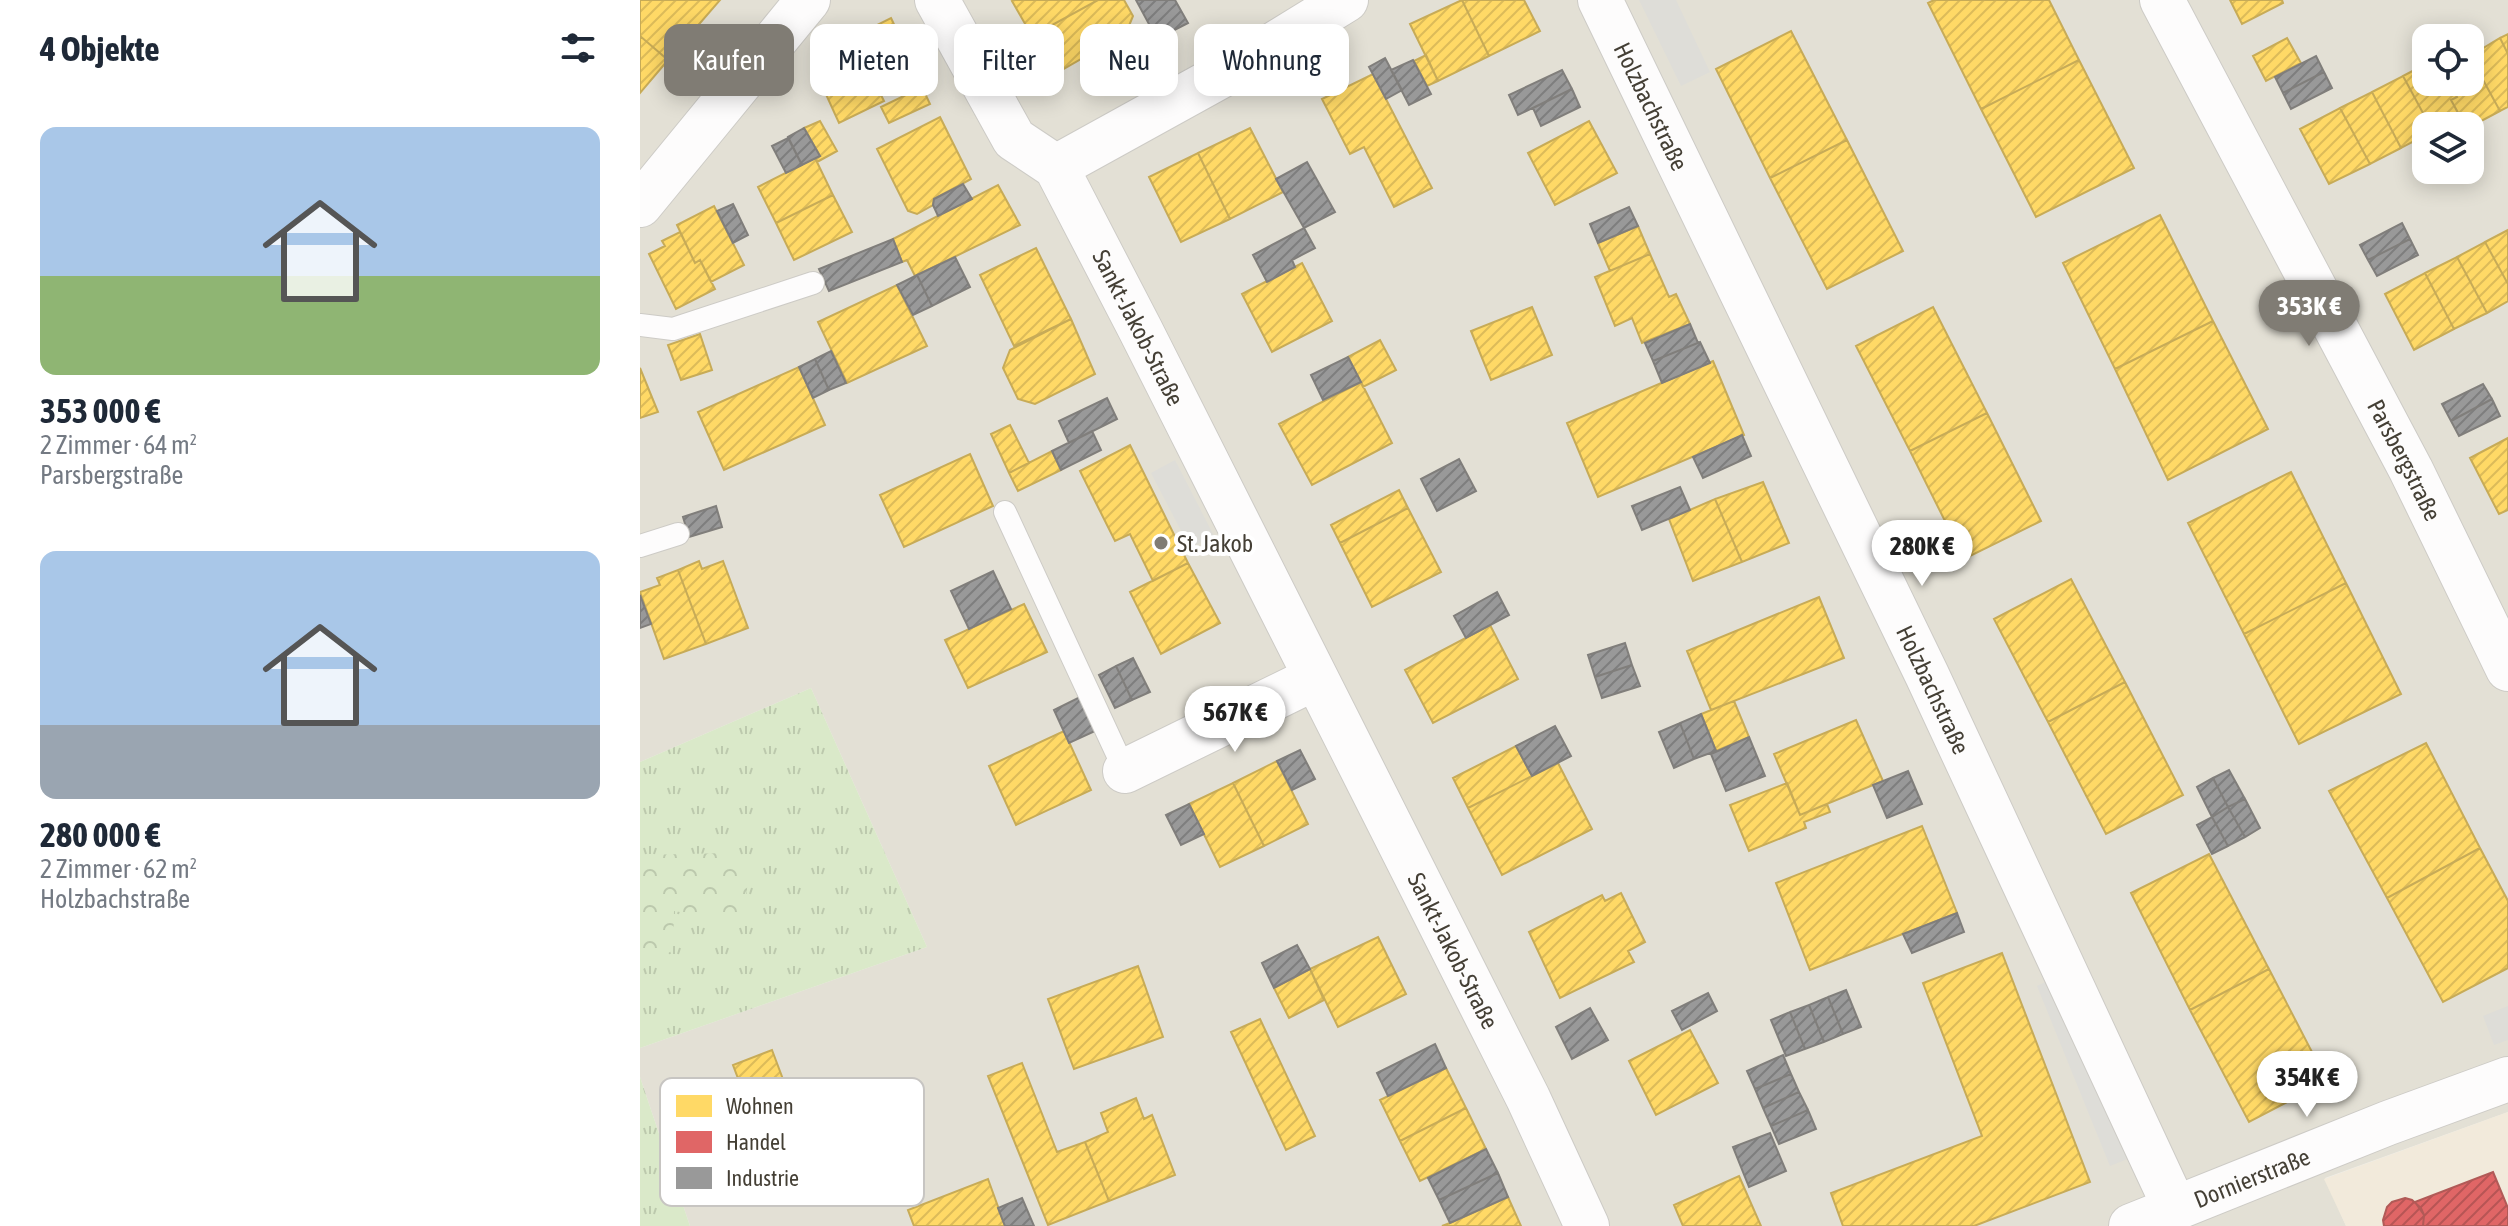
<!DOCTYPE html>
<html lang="de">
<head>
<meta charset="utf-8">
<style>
	body { margin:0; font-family:"Asap Condensed",sans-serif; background:#f6f6f7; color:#1f2937; height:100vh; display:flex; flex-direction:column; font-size:30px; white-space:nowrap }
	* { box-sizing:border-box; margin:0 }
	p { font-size:26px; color:#747a83 }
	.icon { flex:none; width:44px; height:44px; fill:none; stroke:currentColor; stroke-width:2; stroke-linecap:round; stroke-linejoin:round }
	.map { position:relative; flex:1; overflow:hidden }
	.panel { display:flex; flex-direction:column; background:#fff; width:640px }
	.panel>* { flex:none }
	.guide { position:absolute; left:24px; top:24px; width:760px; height:72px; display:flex; gap:16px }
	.controls { position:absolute; left:1772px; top:24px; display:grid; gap:16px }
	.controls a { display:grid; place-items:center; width:72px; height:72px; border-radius:16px; background:#fff; box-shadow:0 4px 20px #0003; font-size:40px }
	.price { position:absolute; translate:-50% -68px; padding:0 18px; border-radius:28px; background:#fff; color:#222; font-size:26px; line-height:52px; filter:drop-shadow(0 2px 4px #0008) }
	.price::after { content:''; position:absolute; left:50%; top:48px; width:24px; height:18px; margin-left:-12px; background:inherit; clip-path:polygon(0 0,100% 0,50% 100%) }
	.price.selected { background:#807c74; color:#fff }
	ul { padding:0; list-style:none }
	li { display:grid; align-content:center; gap:16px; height:424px; padding:0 40px }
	li span { display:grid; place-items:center; height:248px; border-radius:16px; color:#555 }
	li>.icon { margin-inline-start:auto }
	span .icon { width:144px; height:144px; fill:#fffc; stroke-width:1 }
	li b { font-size:34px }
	h2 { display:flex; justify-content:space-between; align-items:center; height:96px; padding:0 40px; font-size:34px }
	.chip { padding:0 28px; border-radius:16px; background:#fff; box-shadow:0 4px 20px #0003; font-size:28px; line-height:72px }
	.chip.selected { background:#807c74; color:#fff }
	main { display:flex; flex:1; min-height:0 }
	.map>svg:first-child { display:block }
</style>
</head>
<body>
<main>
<section class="panel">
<h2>4 Objekte<svg class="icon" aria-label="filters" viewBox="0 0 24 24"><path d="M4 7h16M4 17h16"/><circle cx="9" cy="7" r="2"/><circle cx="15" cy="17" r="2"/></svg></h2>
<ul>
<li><span style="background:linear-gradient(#a9c7e8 60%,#8fb573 0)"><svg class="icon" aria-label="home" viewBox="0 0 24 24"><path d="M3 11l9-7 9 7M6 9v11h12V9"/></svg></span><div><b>353 000 €</b><p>2 Zimmer · 64 m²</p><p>Parsbergstraße</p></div></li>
<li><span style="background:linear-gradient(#a9c7e8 70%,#9aa5b1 0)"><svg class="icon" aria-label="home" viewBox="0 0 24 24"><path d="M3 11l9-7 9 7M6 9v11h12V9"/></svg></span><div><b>280 000 €</b><p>2 Zimmer · 62 m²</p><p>Holzbachstraße</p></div></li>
</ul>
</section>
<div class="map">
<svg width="1868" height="1226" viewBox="0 0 1868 1226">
	<defs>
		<pattern id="grass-tufts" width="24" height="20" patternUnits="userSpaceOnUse" patternTransform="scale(2)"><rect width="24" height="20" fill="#dae9c9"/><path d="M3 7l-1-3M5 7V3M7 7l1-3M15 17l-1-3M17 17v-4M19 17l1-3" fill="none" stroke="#bcc9ad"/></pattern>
		<pattern id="forest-crowns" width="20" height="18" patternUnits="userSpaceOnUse" patternTransform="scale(2)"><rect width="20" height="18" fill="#dae9c9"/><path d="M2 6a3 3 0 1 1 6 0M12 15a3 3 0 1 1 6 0" fill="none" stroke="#bcc9ad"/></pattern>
		<pattern id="homes-hatch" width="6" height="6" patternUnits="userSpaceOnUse" patternTransform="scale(2)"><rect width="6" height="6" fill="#ffd966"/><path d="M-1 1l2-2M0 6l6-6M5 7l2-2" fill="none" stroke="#dcbb59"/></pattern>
		<pattern id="shops-hatch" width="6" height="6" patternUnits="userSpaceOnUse" patternTransform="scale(2)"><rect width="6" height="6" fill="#e06666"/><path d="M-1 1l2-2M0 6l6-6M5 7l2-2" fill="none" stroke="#b75555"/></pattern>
		<pattern id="industry-hatch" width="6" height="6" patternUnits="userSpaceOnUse" patternTransform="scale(2)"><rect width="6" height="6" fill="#999"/><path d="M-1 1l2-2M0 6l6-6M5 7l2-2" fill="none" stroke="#7e7e7e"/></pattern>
	</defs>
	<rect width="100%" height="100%" fill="#efeee8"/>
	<!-- residential -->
	<path fill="#e3e0d5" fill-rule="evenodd" d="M0 0H1868V1112L1685 1178 1706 1226H50L0 1077V1048L287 947 171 688 0 762ZM1786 38H1830V82H1786ZM1786 126H1830V170H1786Z"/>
	<!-- commercial -->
	<path fill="#f2eadb" d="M1868 1112V1226H1706L1684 1179Z"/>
	<!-- grass -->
	<path fill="url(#grass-tufts)" d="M171 688 287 947 0 1048V762Z
		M0 1077 50 1226H0Z"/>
	<!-- forest -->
	<path fill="url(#forest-crowns)" d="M89 853 108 880 104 914 70 917 34 911 33 950 0 971V855Z"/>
	<!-- parking -->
	<path fill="#deddd8" d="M999 0H1036L1070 72 1041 86Z
		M535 460 574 536 550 548 511 473Z
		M1414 978 1495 1156 1470 1166 1397 986Z
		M1868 1006V1040L1854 1045 1843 1016Z"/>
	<!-- homes -->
	<path fill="url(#homes-hatch)" stroke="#c7ab57" stroke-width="2" d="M0 0H80L28 60 0 36Z
		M375 0H458L392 36 372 1Z
		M458 0H484L493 16 486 33 413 75 392 36Z
		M822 0 849 56 798 81 770 24Z
		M822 0H884L900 31 849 56Z
		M1294 0H1409L1439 60 1341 109 1288 3Z
		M1590 0H1642L1643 3 1602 24Z
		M251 18 275 69 237 87 244 101 199 123 179 79 216 62 205 41Z
		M1151 31 1207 140 1130 178 1076 69Z
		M1868 34V54L1860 38Z
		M0 36 28 60 0 93Z
		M1647 38 1661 63 1626 81 1613 56Z
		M1860 38 1868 54V107L1860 111 1830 56Z
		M786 55 798 81 787 86 774 61Z
		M1830 56 1860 111 1830 127 1825 126 1811 100 1817 97 1809 82H1830Z
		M1439 60 1494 168 1396 217 1341 109Z
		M1786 64V82H1809L1817 97 1811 100 1820 116 1802 126H1790L1763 76Z
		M733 74 792 188 754 207 724 147 710 154 682 99Z
		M1763 76 1790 126H1786V135L1761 148 1732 92Z
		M282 87 290 104 249 123 241 107Z
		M1732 92 1761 148 1730 164 1700 108Z
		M1700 108 1730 164 1689 184 1660 129Z
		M300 117 331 179 294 199 293 205 277 214 268 211 237 149Z
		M180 121 197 151 177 162 175 158 180 156 164 128Z
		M949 121 977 173 915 205 888 153Z
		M610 128 643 192 590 219 558 153Z
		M1207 140 1263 251 1187 289 1130 178Z
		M558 153 590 219 541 242 509 177Z
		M175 158 193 195 136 223 118 187Z
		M358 185 380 225 275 276 267 260 262 262 253 239Z
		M193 195 212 232 154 260 136 223Z
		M74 206 104 265 71 282 60 260 55 263 37 225Z
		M1520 215 1573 321 1475 369 1423 263Z
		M998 226 1010 254 970 271 958 243Z
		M1868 230V284L1845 242Z
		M40 232 55 263 60 260 75 289 36 309 9 254 25 246 22 241Z
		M1845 242 1868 284V301L1847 313 1817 257Z
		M396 248 431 319 374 346 340 275Z
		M1010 254 1029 297 1036 294 1050 324 1002 343 992 318 975 326 955 277Z
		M1817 257 1847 313 1814 329 1785 273Z
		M662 263 692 321 632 352 602 294Z
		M1785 273 1814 329 1774 350 1745 294Z
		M257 285 287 346 207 383 178 322Z
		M892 307 912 355 851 380 831 331Z
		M1293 307 1347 413 1270 451 1216 346Z
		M431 319 455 374 395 404 378 399 363 368 370 350Z
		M1573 321 1628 429 1528 480 1475 369Z
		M60 334 72 370 41 380 28 345Z
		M740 340 756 370 723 387 708 357Z
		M1073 361 1104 435 958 497 927 423Z
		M159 367 185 425 84 470 58 412Z
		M0 368 18 412 0 418Z
		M721 382 752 443 672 485 639 424Z
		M1347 413 1401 521 1324 559 1270 451Z
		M370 425 389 463 369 473 351 434Z
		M1868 438V510L1859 514 1830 458Z
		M490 445 548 563 513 581 490 534 475 541 440 471Z
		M412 451 421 470 378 491 369 473Z
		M330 454 353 506 264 547 240 495Z
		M1651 472 1706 583 1604 634 1548 523Z
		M1123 482 1149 543 1102 562 1075 499Z
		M759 490 768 508 700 543 691 525Z
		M1075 499 1102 562 1053 581 1029 519Z
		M768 508 801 572 732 607 700 543Z
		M59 561 62 569 83 561 108 628 66 644 38 570Z
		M548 563 580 623 521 654 490 592Z
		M38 570 66 644 24 659 0 592 20 585 17 578Z
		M1431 579 1485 682 1408 722 1354 619Z
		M1706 583 1761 694 1659 744 1604 634Z
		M1179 597 1204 658 1071 710 1047 651Z
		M384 604 407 652 328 688 305 640Z
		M850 625 878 679 793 723 765 670Z
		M1485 682 1543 795 1466 834 1408 722Z
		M1094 701 1109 737 1076 751 1061 714Z
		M1216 720 1243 781 1160 815 1134 754Z
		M424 731 451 790 376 825 349 766Z
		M1786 743 1840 848 1747 898 1689 791Z
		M876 746 892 776 828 808 813 778Z
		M637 761 668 824 624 846 593 783Z
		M918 763 952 829 862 875 828 808Z
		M593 783 624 846 580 867 549 804Z
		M1147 783 1160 815 1187 804 1190 812 1164 822 1166 828 1109 851 1090 805Z
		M1282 826 1317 913 1170 970 1136 883Z
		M1840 848 1868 901V968L1803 1002 1747 898Z
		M1569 854 1629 969 1550 1010 1491 893Z
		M981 893 1005 942 988 951 994 962 920 998 889 932 962 895 965 901Z
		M738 937 766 994 698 1027 670 969Z
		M1362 953 1450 1182 1334 1226H1203L1191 1193 1342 1136 1283 983Z
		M498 966 523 1037 434 1069 408 999Z
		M670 969 684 1000 649 1018 634 988Z
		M1629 969 1687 1081 1609 1122 1550 1010Z
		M620 1019 675 1136 646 1150 591 1032Z
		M1050 1030 1078 1083 1016 1115 989 1061Z
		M132 1050 144 1082 105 1097 93 1065Z
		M382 1063 417 1152 445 1142 469 1201 408 1225 348 1076Z
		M806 1068 826 1108 760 1141 740 1100Z
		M496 1098 504 1119 512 1115 535 1175 469 1201 445 1142 468 1132 461 1113Z
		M826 1108 846 1149 780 1181 760 1141Z
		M1099 1176 1121 1226H1043L1034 1205Z
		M348 1179 365 1226H274L268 1210Z
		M868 1197 881 1226H802L810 1223Z"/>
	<!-- shops -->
	<path fill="url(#shops-hatch)" stroke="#b15a57" stroke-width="2" d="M1853 1172 1868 1208V1226H1783L1784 1215 1775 1202Z
		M1765 1198 1772 1200 1781 1208 1784 1215 1783 1226H1744L1743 1220 1747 1207 1752 1202Z"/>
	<!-- industry -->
	<path fill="url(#industry-hatch)" stroke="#807e7b" stroke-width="2" d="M496 0H535L548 23 517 39Z
		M1676 56 1684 72 1643 93 1635 77Z
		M745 58 762 90 746 99 729 67Z
		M773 60 791 94 769 105 751 70Z
		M922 70 932 89 878 115 869 95Z
		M1684 72 1692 88 1651 109 1643 93Z
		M932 89 940 107 901 126 893 108Z
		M164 128 180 156 162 165 148 137Z
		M148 138 162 165 146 173 132 146Z
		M667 162 695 212 664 228 636 179Z
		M323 184 332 199 298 216 293 205 294 199Z
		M93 204 108 235 93 243 77 211Z
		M989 207 998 226 958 243 950 224Z
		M1762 223 1770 239 1728 260 1720 245Z
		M664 228 675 248 652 260 655 267 627 282 613 255Z
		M253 239 262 262 189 291 179 269Z
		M1770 239 1778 255 1737 276 1728 260Z
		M315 257 330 287 292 306 277 275Z
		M277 275 292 306 273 315 257 285Z
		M1050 324 1058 343 1013 361 1005 343Z
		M1060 342 1070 363 1022 383 1013 361Z
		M191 351 206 383 189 390 175 359Z
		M708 357 721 382 683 400 671 375Z
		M175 359 189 390 173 398 159 367Z
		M1843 384 1852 399 1811 421 1802 404Z
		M467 398 477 419 429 443 419 421Z
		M1852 399 1860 416 1819 436 1811 421Z
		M452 431 461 450 421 470 412 451Z
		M1102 435 1111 456 1063 478 1053 457Z
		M819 459 836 491 797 511 781 479Z
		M1040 487 1050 510 1002 530 992 506Z
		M76 506 82 527 49 537 43 517Z
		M353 571 371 609 329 629 311 591Z
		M857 592 869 615 826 638 814 616Z
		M0 595 11 624 0 628Z
		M985 643 992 665 955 677 948 655Z
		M493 658 510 692 492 700 476 666Z
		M992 665 1000 686 962 698 955 677Z
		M476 666 492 700 475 708 459 675Z
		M440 697 455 731 429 743 414 710Z
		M1061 714 1076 751 1054 759 1040 723Z
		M1040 723 1054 759 1034 768 1019 732Z
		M915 726 931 756 892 776 876 746Z
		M1109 737 1125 776 1086 791 1071 754Z
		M660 750 675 779 652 790 637 761Z
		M1589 770 1605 799 1588 807 1573 778Z
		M1268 771 1282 804 1247 818 1233 785Z
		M1573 778 1588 807 1572 817 1557 787Z
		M1605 799 1620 828 1605 837 1588 807Z
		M549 804 564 834 541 845 526 815Z
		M1588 807 1605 837 1588 846 1572 817Z
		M1572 817 1588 846 1572 854 1557 825Z
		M1317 913 1324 932 1272 953 1263 934Z
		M657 945 670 969 634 988 622 963Z
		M1206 990 1221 1027 1203 1034 1188 997Z
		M1068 993 1077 1011 1042 1030 1032 1011Z
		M1188 997 1203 1034 1184 1042 1169 1005Z
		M1169 1005 1184 1042 1165 1049 1150 1012Z
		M950 1008 968 1040 932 1059 916 1027Z
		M1150 1012 1165 1049 1146 1056 1131 1020Z
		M795 1044 806 1068 748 1096 737 1073Z
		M1143 1055 1151 1074 1115 1089 1107 1071Z
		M1151 1074 1159 1092 1123 1108 1115 1089Z
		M1159 1092 1168 1110 1131 1126 1123 1108Z
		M1168 1110 1176 1129 1139 1144 1131 1126Z
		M1130 1133 1146 1171 1109 1187 1093 1147Z
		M846 1149 858 1173 799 1200 788 1178Z
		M858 1173 868 1197 810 1223 799 1200Z
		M382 1198 394 1226H365L358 1208Z"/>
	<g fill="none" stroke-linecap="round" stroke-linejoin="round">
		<defs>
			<path id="lane" d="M0 325 33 329 173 283
				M365 512 485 771
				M0 546 38 534"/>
			<g id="street">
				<path id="s1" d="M297 0 374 139 416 167 500 329 888 1098 947 1226"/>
				<path id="s2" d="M960 0 1287 675 1535 1208"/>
				<path id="s3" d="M1522 0 1771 470 1868 669"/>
				<path d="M416 167 599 66 706 0"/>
				<path d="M0 205 168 0"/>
				<path d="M485 771 675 678"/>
				<path id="s4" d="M1491 1226 1748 1123 1868 1079"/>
			</g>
		</defs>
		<!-- lane casing -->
		<use href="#lane" stroke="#cdcbc6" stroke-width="24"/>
		<!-- street casing -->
		<use href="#street" stroke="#cdcbc6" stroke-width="46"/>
		<!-- lane -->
		<use href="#lane" stroke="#fdfcfc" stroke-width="22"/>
		<!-- street -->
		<use href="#street" stroke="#fdfcfc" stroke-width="44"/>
	</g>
	<!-- markers -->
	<circle fill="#807c74" stroke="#fff" stroke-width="3" cx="521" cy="543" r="8"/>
	<g text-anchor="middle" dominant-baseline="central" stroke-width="8" stroke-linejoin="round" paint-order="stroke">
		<!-- street labels -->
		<g font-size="24" fill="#443f35" stroke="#fff">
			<text stroke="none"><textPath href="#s2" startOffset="118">Holzbachstraße</textPath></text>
			<text stroke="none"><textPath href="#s1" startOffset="390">Sankt-Jakob-Straße</textPath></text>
			<text stroke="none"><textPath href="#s3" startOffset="520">Parsbergstraße</textPath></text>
			<text stroke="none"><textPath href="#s2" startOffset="766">Holzbachstraße</textPath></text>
			<text stroke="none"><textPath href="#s1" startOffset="1088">Sankt-Jakob-Straße</textPath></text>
			<text stroke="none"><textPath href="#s4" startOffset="130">Dornierstraße</textPath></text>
		</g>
		<!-- poi labels -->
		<g font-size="24" fill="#443f35" stroke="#fff" text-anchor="start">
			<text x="537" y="543">St. Jakob</text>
		</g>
	</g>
	<!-- legend -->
	<rect x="20" y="1078" width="264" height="128" rx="12" fill="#fff" stroke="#c7c5c2" stroke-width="2"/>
	<rect x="36" y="1095" width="36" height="22" fill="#ffd966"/>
	<rect x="36" y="1131" width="36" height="22" fill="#e06666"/>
	<rect x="36" y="1167" width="36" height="22" fill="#999"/>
	<g font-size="22" fill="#443f35">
		<text x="86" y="1114">Wohnen</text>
		<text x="86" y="1150">Handel</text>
		<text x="86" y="1186">Industrie</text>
	</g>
</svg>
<div class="controls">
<a><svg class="icon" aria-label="locate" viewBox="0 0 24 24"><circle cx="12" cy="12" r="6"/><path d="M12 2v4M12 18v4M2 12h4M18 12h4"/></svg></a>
<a><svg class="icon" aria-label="layers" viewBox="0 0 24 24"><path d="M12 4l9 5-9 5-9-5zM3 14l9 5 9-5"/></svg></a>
</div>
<b class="price selected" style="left:1669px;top:348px">353K €</b>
<b class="price" style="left:1282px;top:588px">280K €</b>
<b class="price" style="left:595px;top:754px">567K €</b>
<b class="price" style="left:1667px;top:1119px">354K €</b>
<div class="guide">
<a class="chip selected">Kaufen</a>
<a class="chip">Mieten</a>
<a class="chip">Filter</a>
<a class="chip">Neu</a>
<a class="chip">Wohnung</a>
</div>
</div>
</main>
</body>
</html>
